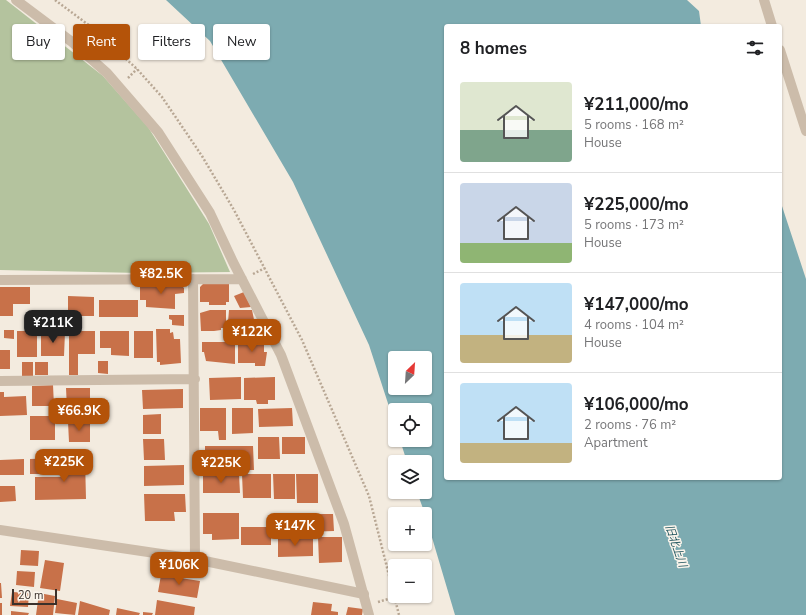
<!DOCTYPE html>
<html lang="en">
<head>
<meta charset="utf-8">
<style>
	body { margin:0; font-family:"Nunito Sans","Noto Sans JP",sans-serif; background:#f2f2f2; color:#202124; height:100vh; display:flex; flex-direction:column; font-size:15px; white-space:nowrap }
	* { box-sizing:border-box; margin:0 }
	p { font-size:13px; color:#757577 }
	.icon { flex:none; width:22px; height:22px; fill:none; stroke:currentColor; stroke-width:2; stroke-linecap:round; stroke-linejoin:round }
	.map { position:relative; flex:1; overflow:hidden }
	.side { position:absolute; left:444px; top:24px; width:338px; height:456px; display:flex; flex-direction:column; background:#fff; border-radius:4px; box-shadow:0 1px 3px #0004 }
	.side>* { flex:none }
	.banner { position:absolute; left:12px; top:24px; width:372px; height:36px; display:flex; gap:8px }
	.needle { width:26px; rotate:25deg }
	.fabs { position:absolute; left:388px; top:351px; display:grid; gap:8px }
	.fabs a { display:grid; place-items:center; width:44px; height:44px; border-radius:4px; background:#fff; box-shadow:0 1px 3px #0004; font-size:20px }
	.scale { position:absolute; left:12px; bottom:10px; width:45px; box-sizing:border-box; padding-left:4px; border:2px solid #3a302a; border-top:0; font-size:11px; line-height:14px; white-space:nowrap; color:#3a302a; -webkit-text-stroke:3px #fbf5ec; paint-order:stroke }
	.price { position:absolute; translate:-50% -34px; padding:0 9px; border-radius:8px; background:#b45309; color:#fff; font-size:13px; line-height:26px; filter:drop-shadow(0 1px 2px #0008) }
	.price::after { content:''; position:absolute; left:50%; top:24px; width:12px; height:9px; margin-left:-6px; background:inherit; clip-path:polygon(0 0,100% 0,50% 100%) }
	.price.active { background:#222; color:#fff }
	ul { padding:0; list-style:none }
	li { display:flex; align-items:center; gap:12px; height:100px; padding:0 16px }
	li+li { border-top:1px solid #e0e0e0 }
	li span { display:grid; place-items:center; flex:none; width:112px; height:80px; border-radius:4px; color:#555 }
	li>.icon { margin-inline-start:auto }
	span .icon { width:48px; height:48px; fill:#fffc; stroke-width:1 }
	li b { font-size:17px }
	h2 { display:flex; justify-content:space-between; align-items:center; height:48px; padding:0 16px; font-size:17px }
	.chip { padding:0 14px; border-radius:4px; background:#fff; box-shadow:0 1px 3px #0004; font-size:14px; line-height:36px }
	.chip.active { background:#b45309; color:#fff }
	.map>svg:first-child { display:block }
</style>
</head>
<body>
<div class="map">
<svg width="806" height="615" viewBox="0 0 806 615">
	<rect width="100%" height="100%" fill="#f3ebdf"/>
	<!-- green -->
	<path fill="#b4c39e" d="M0 0H6L103 76 148 127 209 224 230 272 140 273 0 270Z"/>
	<!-- water -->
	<path fill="#7dabb1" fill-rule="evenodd" d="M166 0H687L699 11 701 26H446V478H780V200L806 279V615H455L425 514 417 492H425V462H407L400 440H425V410H395V425L369 345 293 182 210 41ZM395 358H425V388H395Z"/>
	<!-- building -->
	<path fill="#c87149" d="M179 283 184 288V293L175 294V309L146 307V300H140V284Z
		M203 284H229V302H226V305H209V302H200V287Z
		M0 287H30V304H13V316H0Z
		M244 292 251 307 240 308 234 296Z
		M68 296 94 297V316H68Z
		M99 300H138V317H99Z
		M210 310H226V328H221V330L214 331H201L200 313Z
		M229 310H252L256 329H249V332H243V335L227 334Z
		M169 315H184V326L172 325V320L169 319Z
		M156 329H170V333L173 332 174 339H180L181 363 160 365V362H157Z
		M4 330H14V339L4 338Z
		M17 331H37V357H17Z
		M41 331 65 332 64 356H41Z
		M69 331H95V354H78V375H69Z
		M100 331H129V356L111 355V348H100Z
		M134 331H153V358H134Z
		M238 341H264V352H267L265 366H255V363H238Z
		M202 342H235V364L206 361 204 352H202Z
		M0 350H10V369H0Z
		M98 361H108V374L98 373Z
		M22 362H33V376H22Z
		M35 362H48V375H35Z
		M241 377V399L210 400 209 378Z
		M275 377V400H268V404H257L256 400H244V378Z
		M53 385 54 406H32V386Z
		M66 388H90V408L67 409Z
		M183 389V408L143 409 142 390Z
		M0 392H4V397L26 396 27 415 0 416Z
		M200 408H226V440H219L218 431H200Z
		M232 408H253V433L232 434Z
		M292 408 293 426 259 427 258 409Z
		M161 414V434H143V415Z
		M30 416H55V440H30Z
		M68 422H90V442H69Z
		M258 437H279L280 459H258Z
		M282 437H305V454H282Z
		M143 439H164L165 460H144Z
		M205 446H253L254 470H241V465L205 466Z
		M57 458 58 474H30V459Z
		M24 459V475H0V460Z
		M61 459H85L86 499 35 500V477H61Z
		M184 465V485L144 486V466Z
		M239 474 240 493H203V475Z
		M242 474H271V498H243Z
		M273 474H295V499H274Z
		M296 474H318V503H297Z
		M0 486H15L16 501 0 502Z
		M144 494H185L186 512H174L175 521H145Z
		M203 513H239V539L212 540V534H203Z
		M276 514H304V532H276Z
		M306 514H333L334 531 306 532Z
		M241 527H271V545H241Z
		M318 537H342V562L319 563Z
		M278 538H313V556L278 557Z
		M21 550 39 551 38 566 20 565Z
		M45 560 64 563 60 591 40 588Z
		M17 571 35 572 34 587 16 585Z
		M161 575 200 581 197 598 158 592Z
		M0 583H1L2 598H0Z
		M12 592 29 593 28 607 10 606Z
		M39 593 55 596 53 615H36Z
		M57 599 77 603 75 615 55 613Z
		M157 600 195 607 194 615H155Z
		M80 601 110 610 109 615H78Z
		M313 602 332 604 331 611 338 612V615H311Z
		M0 603H2V615H0Z
		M348 607 363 609 362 615H346Z
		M117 608 140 613 139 615H116Z
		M11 611 29 613 28 615H11Z
		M143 612 153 613 152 615H143Z"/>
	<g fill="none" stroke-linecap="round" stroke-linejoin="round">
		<!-- path -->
		<path stroke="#b8a794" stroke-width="2.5" stroke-dasharray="2 2" stroke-linecap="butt" d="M55 0 90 26 137 69 162 97 202 156 234 210 302 340 369 496 399 615
			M128 78 137 69
			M253 274 265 268
			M378 602 395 597"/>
		<!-- minor -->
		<path stroke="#ccbcaa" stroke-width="10" d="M16 0 72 42 107 73 158 132 210 213 233 262 281 355 344 524 369 615
			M193 279 195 559
			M0 280 242 279
			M0 381 195 379"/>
		<!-- tertiary -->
		<path stroke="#ccbcaa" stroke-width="10" d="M764 0 772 26
			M780 50 806 131
			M0 530 195 559 364 594"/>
	</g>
	<g text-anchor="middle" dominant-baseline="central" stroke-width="3" stroke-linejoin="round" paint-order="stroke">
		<!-- water labels -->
		<g font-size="11" font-style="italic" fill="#1e545d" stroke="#fbf5ec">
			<text transform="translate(676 546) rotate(71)">旧北上川</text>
		</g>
	</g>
</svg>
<div class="fabs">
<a><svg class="needle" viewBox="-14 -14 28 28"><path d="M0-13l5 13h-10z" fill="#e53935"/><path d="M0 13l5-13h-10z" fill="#757577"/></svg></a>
<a><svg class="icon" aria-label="locate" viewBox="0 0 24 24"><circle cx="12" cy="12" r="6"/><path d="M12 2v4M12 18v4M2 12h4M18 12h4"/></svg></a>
<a><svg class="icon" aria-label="layers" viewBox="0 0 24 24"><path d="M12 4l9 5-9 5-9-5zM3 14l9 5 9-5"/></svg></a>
<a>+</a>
<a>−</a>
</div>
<div class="scale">20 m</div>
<b class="price" style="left:161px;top:295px">¥82.5K</b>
<b class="price active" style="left:53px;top:344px">¥211K</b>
<b class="price" style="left:252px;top:353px">¥122K</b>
<b class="price" style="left:79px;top:432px">¥66.9K</b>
<b class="price" style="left:64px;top:483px">¥225K</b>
<b class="price" style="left:221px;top:484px">¥225K</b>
<b class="price" style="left:295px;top:547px">¥147K</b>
<b class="price" style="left:179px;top:586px">¥106K</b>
<div class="banner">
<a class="chip">Buy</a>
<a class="chip active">Rent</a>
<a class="chip">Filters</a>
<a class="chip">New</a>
</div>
<section class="side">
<h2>8 homes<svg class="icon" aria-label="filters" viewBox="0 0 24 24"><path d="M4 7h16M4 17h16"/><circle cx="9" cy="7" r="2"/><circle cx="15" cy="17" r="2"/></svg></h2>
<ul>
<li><span style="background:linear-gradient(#dfe7d0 60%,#7fa58c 0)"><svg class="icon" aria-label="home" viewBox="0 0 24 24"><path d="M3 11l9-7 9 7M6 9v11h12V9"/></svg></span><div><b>¥211,000/mo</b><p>5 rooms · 168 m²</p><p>House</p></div></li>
<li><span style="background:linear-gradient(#c9d6e8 75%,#8fb573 0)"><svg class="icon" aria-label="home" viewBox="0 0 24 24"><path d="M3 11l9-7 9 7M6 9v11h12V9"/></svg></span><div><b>¥225,000/mo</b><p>5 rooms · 173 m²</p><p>House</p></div></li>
<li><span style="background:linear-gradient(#bfe0f5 65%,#c2b280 0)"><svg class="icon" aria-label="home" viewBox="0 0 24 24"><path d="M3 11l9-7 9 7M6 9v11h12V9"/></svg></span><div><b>¥147,000/mo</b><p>4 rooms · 104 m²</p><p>House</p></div></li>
<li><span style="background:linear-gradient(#bfe0f5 75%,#c2b280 0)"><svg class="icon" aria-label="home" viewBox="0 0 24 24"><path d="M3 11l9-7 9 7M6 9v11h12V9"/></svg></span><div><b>¥106,000/mo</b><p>2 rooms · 76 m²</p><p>Apartment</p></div></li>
</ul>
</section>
</div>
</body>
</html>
